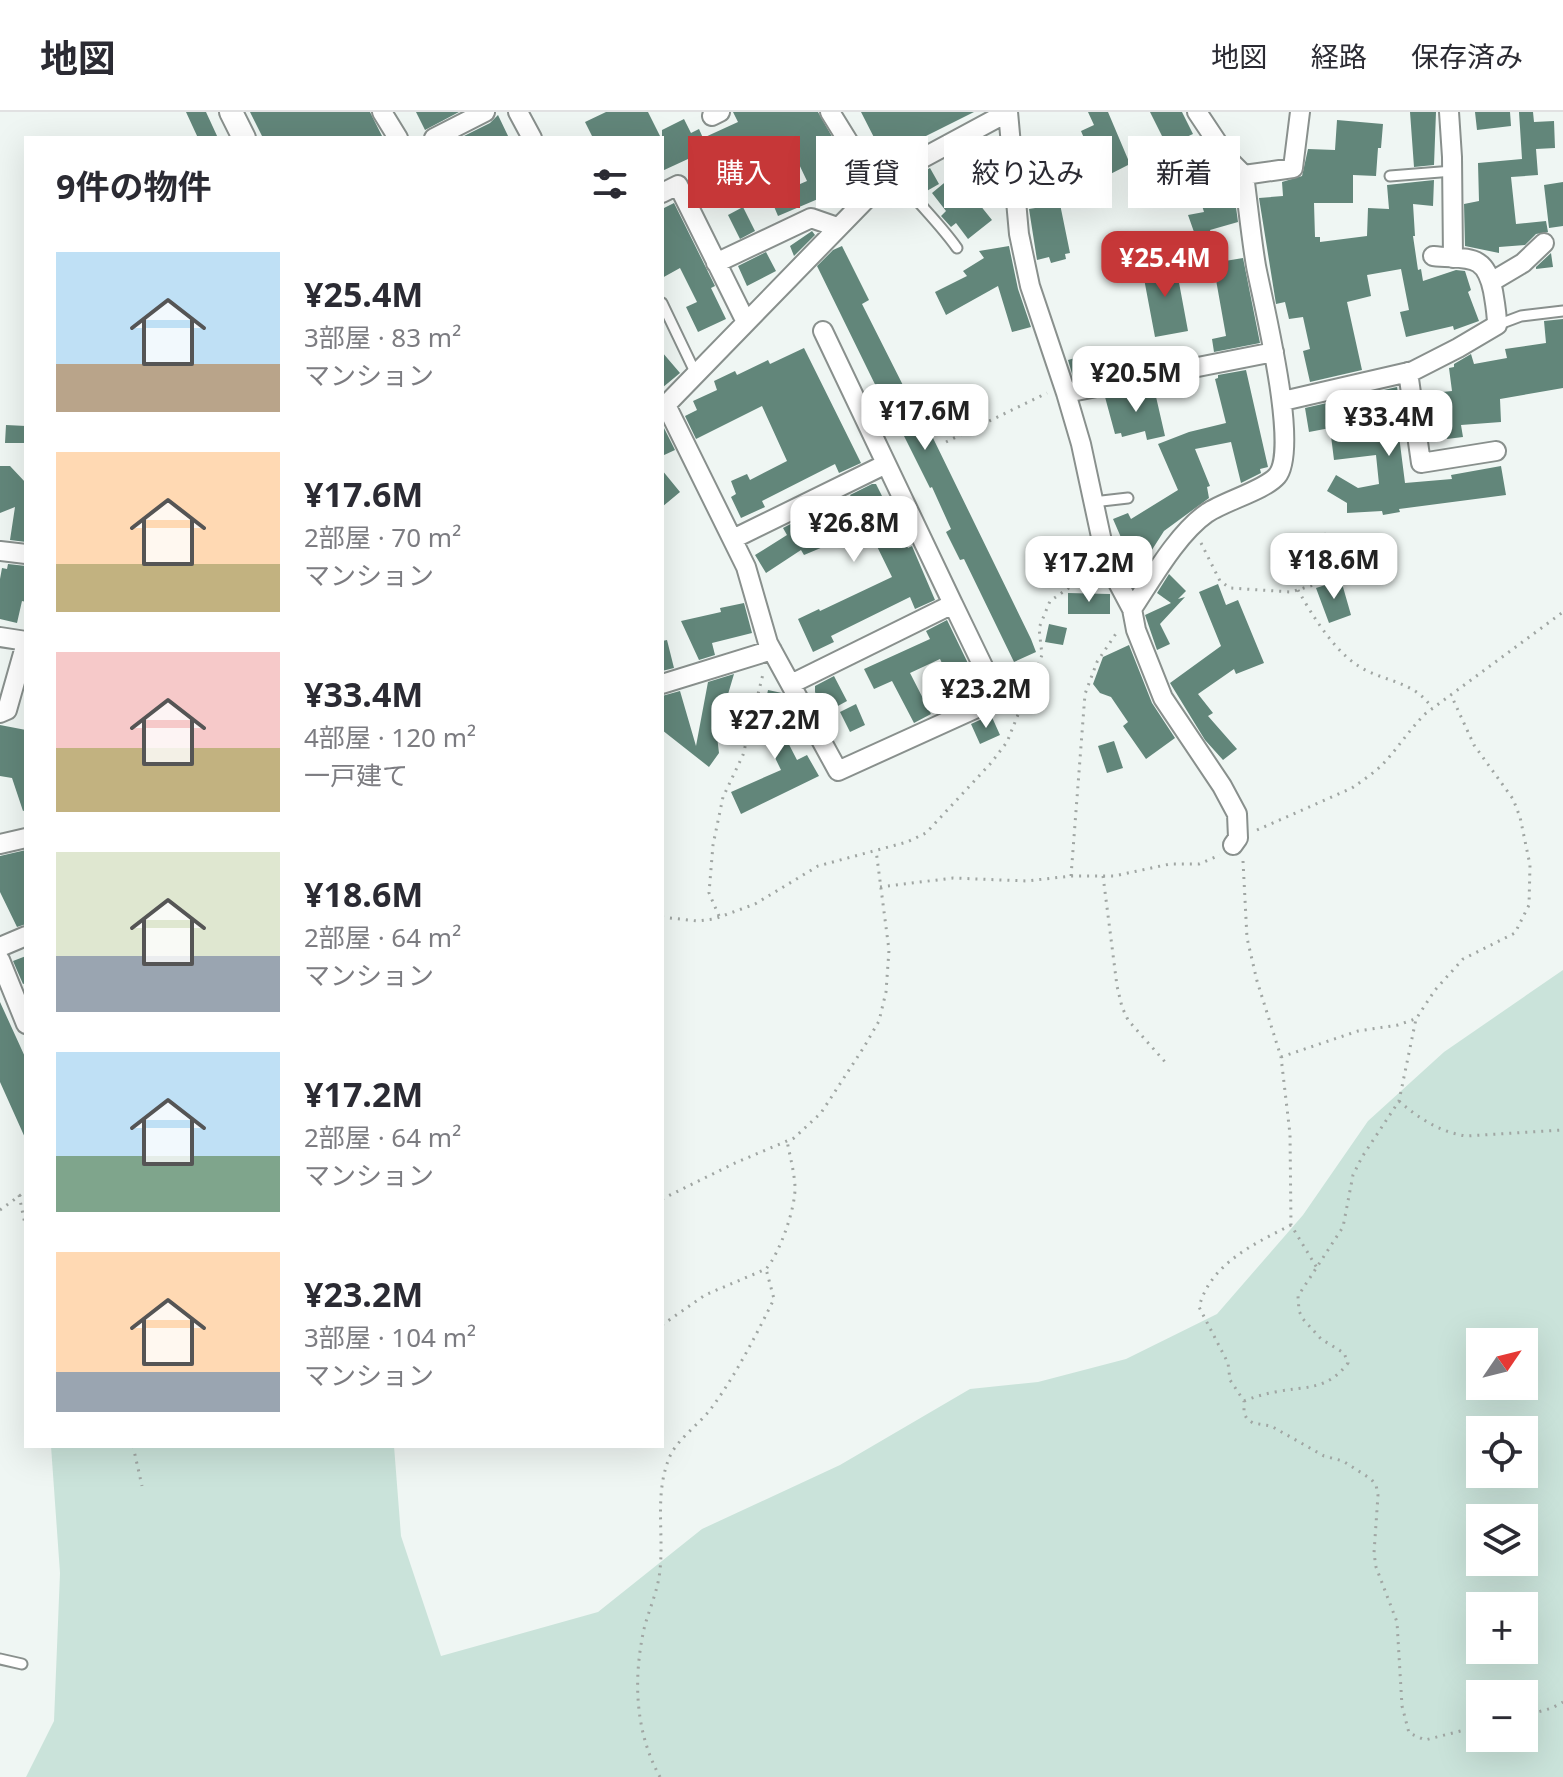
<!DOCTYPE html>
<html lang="ja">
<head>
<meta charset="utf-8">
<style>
	body { margin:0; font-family:"Noto Sans","Noto Sans JP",sans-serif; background:#f7f7f7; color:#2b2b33; height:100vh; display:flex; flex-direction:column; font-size:30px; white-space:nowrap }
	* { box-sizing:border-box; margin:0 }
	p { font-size:26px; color:#7c7c81 }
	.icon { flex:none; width:44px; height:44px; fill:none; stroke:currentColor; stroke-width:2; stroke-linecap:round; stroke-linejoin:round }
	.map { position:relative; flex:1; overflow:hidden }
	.details { position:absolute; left:24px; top:24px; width:640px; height:1312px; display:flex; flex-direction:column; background:#fff; border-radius:0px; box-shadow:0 8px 32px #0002 }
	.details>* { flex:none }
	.hud { position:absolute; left:688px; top:24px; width:754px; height:72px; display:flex; gap:16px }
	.needle { width:52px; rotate:55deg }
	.fabs { position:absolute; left:1466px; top:1216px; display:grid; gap:16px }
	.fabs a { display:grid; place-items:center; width:72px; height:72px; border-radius:0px; background:#fff; box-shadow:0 8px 32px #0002; font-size:40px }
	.price { position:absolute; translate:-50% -68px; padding:0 18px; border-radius:16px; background:#fff; color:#222; font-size:26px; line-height:52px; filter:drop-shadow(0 2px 4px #0008) }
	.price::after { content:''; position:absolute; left:50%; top:48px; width:24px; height:18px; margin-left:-12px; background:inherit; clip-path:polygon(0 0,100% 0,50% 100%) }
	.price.current { background:#c63738; color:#fff }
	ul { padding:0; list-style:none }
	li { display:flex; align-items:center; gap:24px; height:200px; padding:0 32px }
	li span { display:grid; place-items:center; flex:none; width:224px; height:160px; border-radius:0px; color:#555 }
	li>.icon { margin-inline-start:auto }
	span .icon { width:96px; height:96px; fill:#fffc; stroke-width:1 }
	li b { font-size:34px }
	h2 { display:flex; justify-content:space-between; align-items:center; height:96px; padding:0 32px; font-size:34px }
	.chip { padding:0 28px; border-radius:0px; background:#fff; box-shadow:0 8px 32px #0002; font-size:28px; line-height:72px }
	.chip.current { background:#c63738; color:#fff }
	header { display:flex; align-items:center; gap:48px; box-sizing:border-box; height:112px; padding:0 40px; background:#fff; border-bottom:2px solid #e1e1e2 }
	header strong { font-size:38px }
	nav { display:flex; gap:44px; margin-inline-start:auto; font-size:28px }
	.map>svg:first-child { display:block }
</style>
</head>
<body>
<header>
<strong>地図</strong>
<nav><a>地図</a><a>経路</a><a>保存済み</a></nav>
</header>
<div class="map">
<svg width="1563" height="1665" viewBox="0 0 1563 1665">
	<rect width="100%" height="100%" fill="#eff6f3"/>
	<!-- green -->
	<path fill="#cae3da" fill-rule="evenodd" d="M1563 858V1665H26L54 1609 60 1461 51 1334H394L401 1424 441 1544 598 1500 702 1417 840 1353 970 1277 1038 1270 1126 1247 1217 1202 1303 1103 1368 1009 1444 940ZM1480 1230H1524V1274H1480ZM1480 1318H1524V1362H1480ZM1480 1406H1524V1450H1480ZM1480 1494H1524V1538H1480ZM1480 1582H1524V1626H1480Z"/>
	<!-- building -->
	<path fill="#62867a" d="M186 0H206L218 26H198Z
		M250 0H370L383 26H263Z
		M416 0H459L425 18Z
		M606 0H648L661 26H593L585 10Z
		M733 0H818L858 70 778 104 770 85 807 69 787 27 769 36 763 25 693 58 688 47 662 59V18L684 7 691 21 699 17 703 26 738 10Z
		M861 0H974L884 45Z
		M1088 0H1108L1130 52 1079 78 1081 85 1050 94 1042 67 1088 53 1085 45 1091 43 1081 19 1094 13Z
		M1150 0H1182L1193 22 1167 34Z
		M1410 0H1436L1434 53 1414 55Z
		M1475 0H1510L1511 14 1477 18Z
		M1519 0H1533L1534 10 1554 9 1555 36 1536 37 1538 63 1511 65 1516 112 1546 109 1548 120 1536 122 1525 133 1499 135V141L1465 134 1464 92 1479 89 1478 51 1522 47Z
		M498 3 509 26H460L490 11Z
		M1337 8 1383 12 1381 36H1378L1376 64 1353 63V91H1314L1315 125H1320V130L1367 124 1368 96 1389 97 1387 73 1434 68 1433 94 1413 92 1415 124H1413L1418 158 1421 157 1423 169 1456 158 1465 159 1471 178 1468 180 1479 209 1454 218 1453 214 1406 225 1400 200 1409 198 1401 157 1367 163 1371 184 1347 190 1362 258 1310 270 1303 239 1310 237 1303 205 1289 207 1285 190 1276 192 1259 86 1283 84 1282 70 1302 64 1308 37 1335 38Z
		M1214 46 1225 61 1233 89 1235 88 1238 110 1210 118 1220 146 1205 151 1188 103 1204 100 1196 74 1203 72 1197 51Z
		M930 56 939 72 925 80 915 64Z
		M955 62 992 108 968 127 956 111 951 115 941 104 946 99 932 81Z
		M1563 70V114L1549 116 1544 73Z
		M674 91 715 174 711 176 726 207 698 220 686 195 697 190 680 156 662 166V97Z
		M1060 92 1070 141 1065 142 1066 147 1051 151 1049 145 1037 148 1029 97Z
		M743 95 755 119 740 127 728 103Z
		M812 119 815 123 794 144 790 134Z
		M842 134 869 188 862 192 918 303 920 302 933 326 1031 527 1036 540 1014 550 964 447 960 448 946 420 951 417 932 375 930 376 893 302 890 303 817 154 833 138Z
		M1009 134 1018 177 1031 215 1012 220 998 174 946 203 935 180 967 164 963 159 984 146 979 139Z
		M766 140 776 159 747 174 738 154Z
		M1551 141 1553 155 1536 157V155Z
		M1243 146 1260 231 1214 240 1212 227 1226 224 1213 151Z
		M1175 149 1188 219 1155 225 1142 156Z
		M1563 207V276L1500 287 1501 310 1461 313 1463 325 1447 327V324L1434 322 1431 301H1426L1423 282 1452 279 1449 256 1454 255V252L1471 242 1474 252 1507 246 1505 237 1546 231 1544 209Z
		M1164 234 1166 249 1100 262 1098 251 1144 241V237Z
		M804 236 861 351 839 361 835 352 762 389 765 395 741 406 731 385 736 382 731 369 747 362 750 368 787 349 762 294 696 327 685 304 697 298 693 289 717 278 714 269 735 259 737 263 768 248 770 252Z
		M662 240 680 261 662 276Z
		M1092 241 1097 259 1073 265 1068 248Z
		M1246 258 1268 355 1260 357 1261 361 1241 371 1231 330 1195 337 1210 374 1207 375 1209 386 1164 419 1134 466 1127 461 1119 448 1126 437 1113 407 1128 401 1131 407 1178 378 1158 332 1189 320 1226 311 1215 267 1218 266V263Z
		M1397 275 1402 303 1403 323 1399 324 1405 371 1452 367 1451 363 1501 354 1506 383 1399 397 1400 400 1383 403 1382 399 1347 401V391L1327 379 1336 363 1358 376 1379 372 1376 343 1334 348 1330 316 1309 320 1305 296Z
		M1154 276 1165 324 1147 328 1145 319 1122 325 1121 321 1115 322 1105 285Z
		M6 313 26 314V331H5Z
		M663 314 675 338 662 344V315Z
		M0 354H10L26 371V430L10 428 15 395 0 401Z
		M662 358 680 380 662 395Z
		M872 372H876L908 436 912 434 935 488 915 497 910 485 831 524 834 530 813 540 798 507 819 497 820 499 892 465 868 416 804 443 801 438 766 461 755 443 787 423 783 416 806 404 809 411 854 390 850 383Z
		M8 452 26 454V490L22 489 17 511 0 507V467L2 456 7 457Z
		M1169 462 1186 479 1178 487 1185 485 1160 512 1170 532 1157 538 1145 503 1171 491 1157 481Z
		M1341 468 1351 503 1329 511 1316 476Z
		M1218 472 1226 493 1238 488 1264 551 1236 562 1234 557 1198 582 1213 601 1208 604 1237 637 1223 648 1205 628 1170 571 1221 534 1199 480Z
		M1068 481 1110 482V502H1068Z
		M744 491 752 521 712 531 715 543 699 548 681 509 721 500 720 496Z
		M947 508 977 570 956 580 940 547 910 561 931 602 914 611 892 569 874 577 864 557 930 527 926 519Z
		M1049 512 1067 516 1063 533 1045 530Z
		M667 528 674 556 662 559V529Z
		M1129 533 1152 591 1175 626 1146 647 1123 614 1128 610 1111 585 1100 581 1093 572 1103 545Z
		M734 562 723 599H714L719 641 709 655 662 618V584L680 579 696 634 708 570Z
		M834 564 847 589 825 601 815 580V574Z
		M768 578 782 581 786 589 780 615 797 648 807 643 819 664 741 702 731 680 781 658 760 615Z
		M856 592 865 613 850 620 840 600Z
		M991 603 1000 623 980 632 971 612Z
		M0 613 26 618V698L23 699 12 666 0 664Z
		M1114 629 1123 656 1107 661 1098 634Z
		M26 738V812L17 815 0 780V744Z
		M26 844V871L23 872 13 849Z
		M0 890 26 947V1028L0 970Z"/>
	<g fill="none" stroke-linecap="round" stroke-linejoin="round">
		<defs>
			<path id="service" d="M1014 49 1044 54 1064 50
				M895 61C914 88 938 109 957 136
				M1390 64 1453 59
				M662 191 696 262
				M1497 213 1521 204 1563 199
				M1093 390 1128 386
				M0 1547 22 1552"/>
			<path id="minor" d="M382 0 398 26
				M518 0 532 26
				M830 0 877 76
				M1197 0 1229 48 1244 63 1293 56 1300 0
				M1449 0 1452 45 1453 146
				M712 4 720 0
				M434 26 485 0
				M662 81 678 73 746 210
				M716 151 811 106 837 115
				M1491 170 1523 151 1544 131
				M1408 260 1421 351 1496 339
				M1066 281 1274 240
				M1283 289 1413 259 1458 236 1497 213C1497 201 1495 191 1493 179 1485 140 1468 148 1433 144
				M666 293 746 455 768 531 838 659 990 590 994 577 953 492
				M662 297 877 76 895 61 1008 0 1019 122 1030 174 1066 281 1081 332 1106 448 1132 497 1136 518 1163 586 1222 674 1237 702 1238 726 1233 733
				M733 427 886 352
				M0 439 26 442
				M1132 497C1152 467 1177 422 1207 401 1225 389 1265 378 1277 364 1300 337 1263 191 1256 154 1251 124 1248 93 1244 63
				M0 525 26 529
				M662 572 772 538
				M791 572 953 492 823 219
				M0 601 7 598 26 531
				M0 732 26 726
				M0 835 26 824
				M0 848 26 912"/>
			<path id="tertiary" d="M231 0 244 26"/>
		</defs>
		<!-- service casing -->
		<use href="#service" stroke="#89908d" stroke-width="13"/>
		<!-- minor casing -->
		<use href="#minor" stroke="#89908d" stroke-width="22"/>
		<!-- tertiary casing -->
		<use href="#tertiary" stroke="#89908d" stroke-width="26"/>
		<!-- path -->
		<path stroke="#a0a6a3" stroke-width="3" stroke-dasharray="2 6" stroke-linecap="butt" d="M946 330 1047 281
			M1201 431 1220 469 1230 476 1291 480 1323 470 1331 457 1324 421
			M1298 478C1312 503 1333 537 1357 553 1382 570 1414 568 1432 596
			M1257 718 1352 676C1362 669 1374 661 1383 652 1398 636 1409 618 1425 602L1563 500
			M1243 749 1247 826 1257 869 1281 945 1290 1022 1291 1113 1317 1156
			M1071 764 1085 582 1097 550 1117 520
			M1103 764 1117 874 1122 895 1128 908 1166 951
			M880 775 953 766 1027 769 1071 764H1114L1170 752H1199L1220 743
			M719 804 709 781 713 733 723 685 743 643 763 562
			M662 805 697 809 714 807 755 792 818 754 907 730 926 721 991 651 1007 630 1042 543 1039 516 1050 489 1076 471 1096 465
			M1281 945 1358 919 1398 913 1415 907
			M1399 989C1418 1006 1440 1020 1466 1024L1563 1018
			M19 1083 26 1117
			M662 1087 735 1051 794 1026 821 1001 864 935 879 909 886 880 889 838 876 738
			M0 1098 26 1079
			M1291 1113C1254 1132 1211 1151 1199 1195L1228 1251 1230 1268 1244 1289V1301L1247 1307 1253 1311 1271 1314 1324 1344 1343 1349 1371 1367 1376 1373 1378 1383 1374 1441 1376 1455 1397 1510 1402 1594 1409 1621 1425 1628 1480 1614
			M662 1213 705 1183 766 1157C780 1141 796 1095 795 1074 794 1059 790 1044 787 1029
			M1244 1289C1254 1285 1264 1282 1275 1280 1305 1274 1327 1279 1348 1251L1344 1241 1321 1227 1303 1207 1299 1199 1298 1184 1343 1115 1353 1063 1362 1045 1399 989 1416 907 1435 878 1463 847 1515 821 1529 793 1530 753 1520 705 1513 687 1474 633 1451 583
			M133 1334 142 1374
			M1524 1604 1552 1596 1563 1590
			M660 1665C635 1620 633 1567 644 1517 649 1497 658 1479 660 1458 664 1420 654 1381 670 1344 678 1327 698 1313 710 1298 736 1263 755 1225 774 1187L766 1157"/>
		<!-- service -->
		<use href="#service" stroke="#fff" stroke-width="9"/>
		<!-- minor -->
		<use href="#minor" stroke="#fff" stroke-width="18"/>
		<!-- tertiary -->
		<use href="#tertiary" stroke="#fff" stroke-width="22"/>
	</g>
</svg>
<div class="fabs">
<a><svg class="needle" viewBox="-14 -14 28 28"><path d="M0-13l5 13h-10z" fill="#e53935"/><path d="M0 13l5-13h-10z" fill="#7c7c81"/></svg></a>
<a><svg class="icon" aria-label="locate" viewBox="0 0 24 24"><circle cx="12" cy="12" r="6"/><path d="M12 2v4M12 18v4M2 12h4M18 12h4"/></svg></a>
<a><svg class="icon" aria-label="layers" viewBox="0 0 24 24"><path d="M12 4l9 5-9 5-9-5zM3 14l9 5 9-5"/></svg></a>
<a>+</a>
<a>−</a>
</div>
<b class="price current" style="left:1165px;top:187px">¥25.4M</b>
<b class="price" style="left:1136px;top:302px">¥20.5M</b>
<b class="price" style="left:925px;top:340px">¥17.6M</b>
<b class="price" style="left:1389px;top:346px">¥33.4M</b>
<b class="price" style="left:854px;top:452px">¥26.8M</b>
<b class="price" style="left:1334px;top:489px">¥18.6M</b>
<b class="price" style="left:1089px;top:492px">¥17.2M</b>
<b class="price" style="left:986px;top:618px">¥23.2M</b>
<b class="price" style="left:775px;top:649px">¥27.2M</b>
<div class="hud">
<a class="chip current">購入</a>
<a class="chip">賃貸</a>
<a class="chip">絞り込み</a>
<a class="chip">新着</a>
</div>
<section class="details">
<h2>9件の物件<svg class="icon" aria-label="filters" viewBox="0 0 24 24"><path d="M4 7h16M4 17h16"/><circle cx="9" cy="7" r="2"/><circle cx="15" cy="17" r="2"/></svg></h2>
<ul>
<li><span style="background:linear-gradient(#bfe0f5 70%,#b9a48a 0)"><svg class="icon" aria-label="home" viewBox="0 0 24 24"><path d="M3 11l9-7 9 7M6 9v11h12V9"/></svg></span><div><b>¥25.4M</b><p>3部屋 · 83 m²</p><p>マンション</p></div></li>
<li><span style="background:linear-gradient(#ffd9b3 70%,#c2b280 0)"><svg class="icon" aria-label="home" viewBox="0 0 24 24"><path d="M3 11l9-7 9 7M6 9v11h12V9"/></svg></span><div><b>¥17.6M</b><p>2部屋 · 70 m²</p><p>マンション</p></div></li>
<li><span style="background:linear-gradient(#f6c9c9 60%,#c2b280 0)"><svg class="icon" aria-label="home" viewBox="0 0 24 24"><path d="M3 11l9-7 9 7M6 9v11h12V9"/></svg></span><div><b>¥33.4M</b><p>4部屋 · 120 m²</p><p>一戸建て</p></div></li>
<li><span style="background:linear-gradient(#dfe7d0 65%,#9aa5b1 0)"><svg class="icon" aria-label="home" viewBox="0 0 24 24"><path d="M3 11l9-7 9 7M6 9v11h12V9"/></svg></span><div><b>¥18.6M</b><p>2部屋 · 64 m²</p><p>マンション</p></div></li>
<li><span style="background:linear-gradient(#bfe0f5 65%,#7fa58c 0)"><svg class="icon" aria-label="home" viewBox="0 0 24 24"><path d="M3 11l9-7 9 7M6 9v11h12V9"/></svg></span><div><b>¥17.2M</b><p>2部屋 · 64 m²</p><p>マンション</p></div></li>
<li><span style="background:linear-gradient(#ffd9b3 75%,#9aa5b1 0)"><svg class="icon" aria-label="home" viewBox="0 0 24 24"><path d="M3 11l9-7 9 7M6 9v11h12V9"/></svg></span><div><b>¥23.2M</b><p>3部屋 · 104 m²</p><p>マンション</p></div></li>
</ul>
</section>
</div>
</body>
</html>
